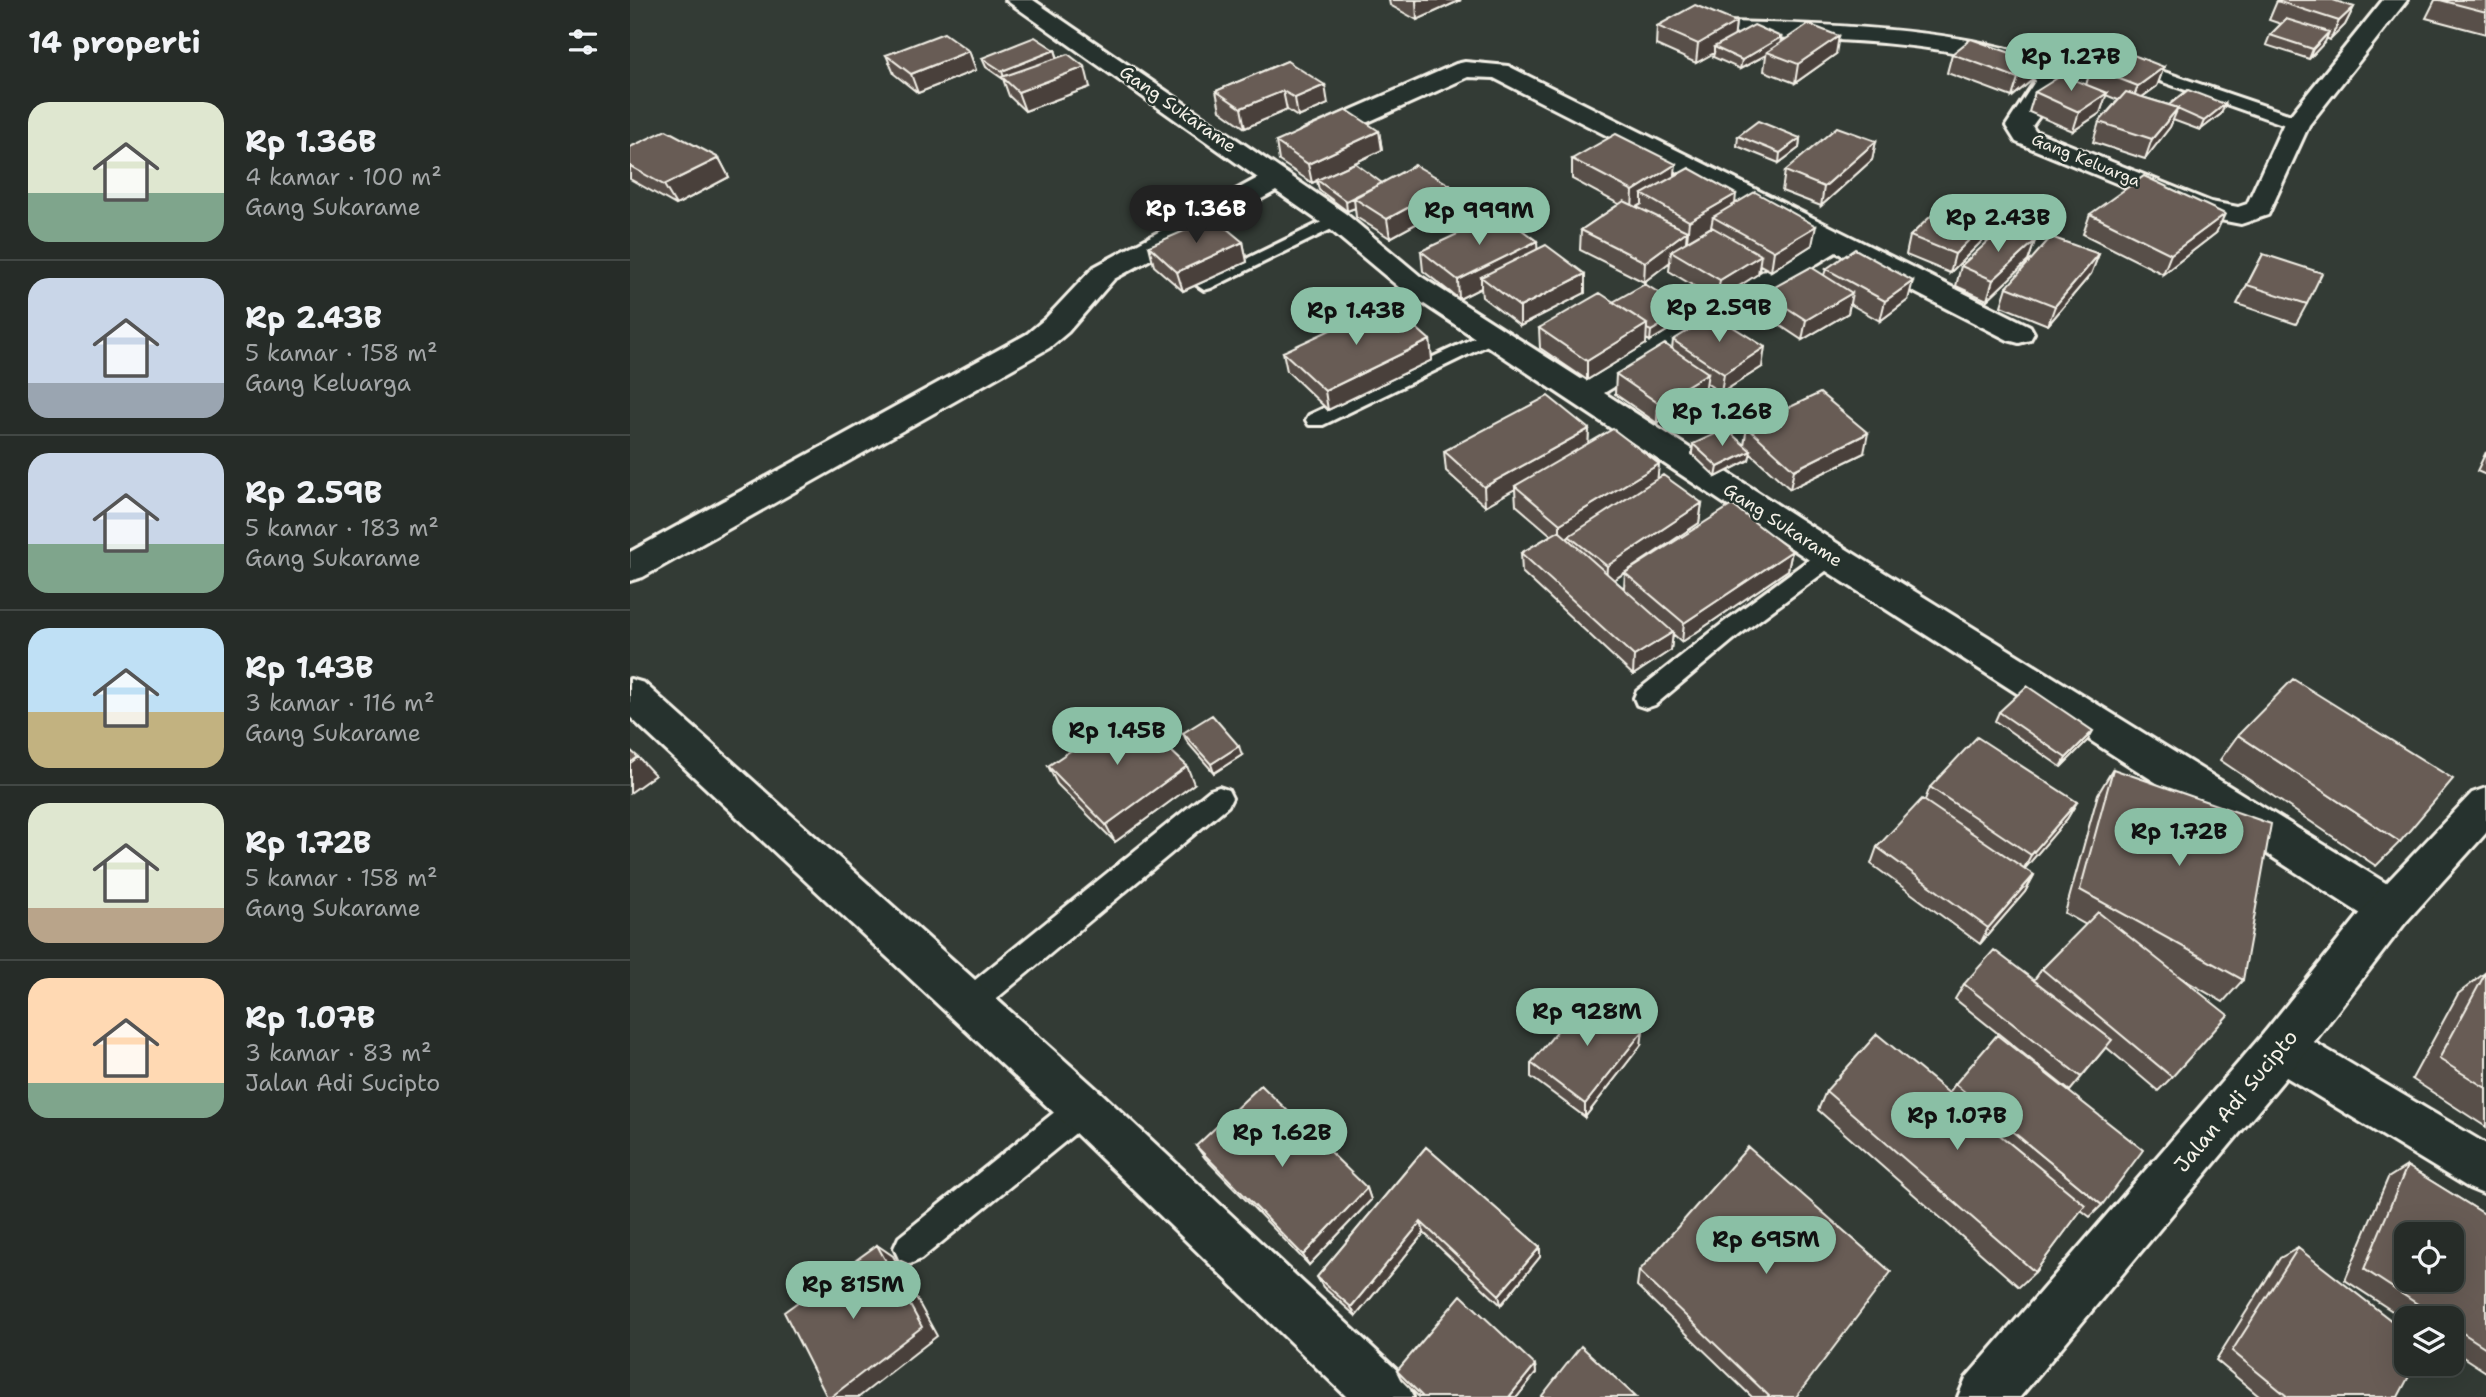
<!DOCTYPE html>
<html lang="id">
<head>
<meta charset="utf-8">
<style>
	body { margin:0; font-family:"Shantell Sans",sans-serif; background:#2e3430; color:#f1f3f6; height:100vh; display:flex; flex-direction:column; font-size:26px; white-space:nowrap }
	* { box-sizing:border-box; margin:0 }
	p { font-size:23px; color:#a4a7a8 }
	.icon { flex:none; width:38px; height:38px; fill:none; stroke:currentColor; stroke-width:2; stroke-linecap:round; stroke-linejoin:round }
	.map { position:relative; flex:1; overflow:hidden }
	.details { display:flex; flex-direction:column; background:#262c28; width:630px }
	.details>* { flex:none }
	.fabs { position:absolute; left:1764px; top:1222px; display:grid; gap:14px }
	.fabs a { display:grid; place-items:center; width:70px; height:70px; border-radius:14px; background:#262c28; box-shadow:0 7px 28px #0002,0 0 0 2px #424845; font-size:35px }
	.price { position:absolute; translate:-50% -60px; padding:0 16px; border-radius:24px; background:#8abfa5; color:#111; font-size:23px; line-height:46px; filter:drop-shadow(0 2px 4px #0008) }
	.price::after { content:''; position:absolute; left:50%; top:42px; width:21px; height:16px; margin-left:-10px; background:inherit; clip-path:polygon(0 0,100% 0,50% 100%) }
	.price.selected { background:#222; color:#fff }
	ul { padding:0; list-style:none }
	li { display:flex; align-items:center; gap:21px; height:175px; padding:0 28px }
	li+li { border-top:2px solid #424845 }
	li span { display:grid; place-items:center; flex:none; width:196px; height:140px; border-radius:21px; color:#555 }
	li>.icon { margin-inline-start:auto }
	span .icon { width:84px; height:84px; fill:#fffc; stroke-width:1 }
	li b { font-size:30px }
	h2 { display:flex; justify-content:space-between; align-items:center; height:84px; padding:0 28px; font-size:30px }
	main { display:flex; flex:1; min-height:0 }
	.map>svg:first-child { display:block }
</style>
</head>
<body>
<main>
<section class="details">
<h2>14 properti<svg class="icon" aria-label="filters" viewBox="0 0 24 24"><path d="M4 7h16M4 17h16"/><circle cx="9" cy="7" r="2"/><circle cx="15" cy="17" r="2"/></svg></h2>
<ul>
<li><span style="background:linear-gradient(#dfe7d0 65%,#7fa58c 0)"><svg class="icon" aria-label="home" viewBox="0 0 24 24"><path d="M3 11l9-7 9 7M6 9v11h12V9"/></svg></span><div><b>Rp 1.36B</b><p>4 kamar · 100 m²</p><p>Gang Sukarame</p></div></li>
<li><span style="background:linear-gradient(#c9d6e8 75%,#9aa5b1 0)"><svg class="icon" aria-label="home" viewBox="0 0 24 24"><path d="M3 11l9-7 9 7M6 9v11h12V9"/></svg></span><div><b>Rp 2.43B</b><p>5 kamar · 158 m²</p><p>Gang Keluarga</p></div></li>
<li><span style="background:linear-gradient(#c9d6e8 65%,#7fa58c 0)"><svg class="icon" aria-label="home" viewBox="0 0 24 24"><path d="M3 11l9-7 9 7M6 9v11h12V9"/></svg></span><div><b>Rp 2.59B</b><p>5 kamar · 183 m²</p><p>Gang Sukarame</p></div></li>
<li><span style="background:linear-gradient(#bfe0f5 60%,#c2b280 0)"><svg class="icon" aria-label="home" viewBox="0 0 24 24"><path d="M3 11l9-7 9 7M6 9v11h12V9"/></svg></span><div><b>Rp 1.43B</b><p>3 kamar · 116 m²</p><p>Gang Sukarame</p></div></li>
<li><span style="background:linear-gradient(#dfe7d0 75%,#b9a48a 0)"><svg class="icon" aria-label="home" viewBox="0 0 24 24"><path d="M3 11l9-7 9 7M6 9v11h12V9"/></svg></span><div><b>Rp 1.72B</b><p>5 kamar · 158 m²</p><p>Gang Sukarame</p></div></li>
<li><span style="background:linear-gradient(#ffd9b3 75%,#7fa58c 0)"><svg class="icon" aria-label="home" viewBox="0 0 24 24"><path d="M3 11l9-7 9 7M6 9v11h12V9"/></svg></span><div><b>Rp 1.07B</b><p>3 kamar · 83 m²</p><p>Jalan Adi Sucipto</p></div></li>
</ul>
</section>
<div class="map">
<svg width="1856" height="1397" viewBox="0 0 1856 1397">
	<rect width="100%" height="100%" fill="#333b35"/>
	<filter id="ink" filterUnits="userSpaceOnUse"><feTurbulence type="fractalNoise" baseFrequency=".0143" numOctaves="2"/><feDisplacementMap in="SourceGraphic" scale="14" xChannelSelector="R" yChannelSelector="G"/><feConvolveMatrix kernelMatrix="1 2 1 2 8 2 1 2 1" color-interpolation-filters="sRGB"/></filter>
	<g filter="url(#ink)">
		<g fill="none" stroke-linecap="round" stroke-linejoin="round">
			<defs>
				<path id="service" d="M1499 60 1673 119 1675 123 1673 127H1661L1493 68V62Z
					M706 215 715 220 712 224 581 288 574 290 565 284Z
					M863 329 870 331 873 335 870 339 693 425H679L676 420 679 415Z
					M1200 548 1208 550 1211 556 1208 562 1109 635 1025 705 1016 708 1007 705 1004 698 1007 691 1093 623 1192 550Z
					M589 787 598 790 602 798 598 806 349 1013 339 1016 329 1013 325 1003 329 993 580 790Z
					M453 1093 464 1098 468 1108 464 1118 291 1259 280 1264 269 1259 264 1248 269 1237 442 1098Z"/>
				<path id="minor" d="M376 0H403L716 214 790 276 951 379 1184 241 864 78 838 77 689 144H671L667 138 671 132 826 64 835 62 878 66 1400 326 1404 333 1400 340 1389 343 1378 340 1206 252 974 393 1213 547 1775 895 1782 909 1775 923 1760 928 1745 923 1187 565 770 288 696 226 646 191 484 279 438 332 419 348 13 577 0 581V552L397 334 416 318 464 267 628 178Z
					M1753 0H1777L1679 125 1638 215 1611 224 1564 215 1386 142 1376 126 1406 80C1346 38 1162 38 1086 36L1078 34 1074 29 1078 24 1086 22C1151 23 1396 26 1431 78L1423 97 1402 126 1405 131 1581 202 1608 207 1617 204 1654 123Z
					M0 679 14 683 470 1092 775 1378 783 1397H717L436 1124 0 717Z
					M1651 1026 1667 1032 1856 1144V1195L1839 1188 1635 1064 1628 1048 1635 1032Z"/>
				<path id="tertiary" d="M1856 788V833L1775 923 1667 1064 1390 1397H1328L1336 1378 1635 1032 1745 895 1842 793Z"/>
			</defs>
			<!-- service casing -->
			<use href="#service" stroke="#f4f1e8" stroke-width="6"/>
			<!-- minor casing -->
			<use href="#minor" stroke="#f4f1e8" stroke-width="6"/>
			<!-- tertiary casing -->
			<use href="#tertiary" stroke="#f4f1e8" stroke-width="6"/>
			<!-- service -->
			<use href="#service" fill="#26332d" fill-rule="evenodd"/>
			<!-- minor -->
			<use href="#minor" fill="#26332d" fill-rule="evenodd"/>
			<!-- tertiary -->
			<use href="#tertiary" fill="#26332d" fill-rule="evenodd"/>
		</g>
		<!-- wall -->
		<path fill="#594f48" stroke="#f4f1e8" stroke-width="2" fill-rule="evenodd" d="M759 0H831L787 20 760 5Z
			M1805 0H1856V34L1796 18Z
			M1647 1 1724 7 1715 25 1700 40 1696 38 1695 42 1679 59 1636 45 1640 35 1651 24 1639 20Z
			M1106 22 1104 36 1151 42 1206 54 1165 83 1134 71 1136 55 1110 69 1083 57 1084 53 1066 63 1026 45 1027 26Z
			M425 50 428 58 460 87 395 111 379 96 373 79 356 67 352 58Z
			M339 51 346 70 288 93 264 74 256 55Z
			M1322 54 1406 62 1401 81 1382 97 1317 73Z
			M657 61 698 104 668 117 657 110 615 128 590 110 586 91Z
			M1534 67 1527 86 1512 97 1539 105 1595 104 1591 114 1570 130 1543 120 1540 127 1515 159 1463 142 1469 122 1488 100 1476 95 1470 113 1443 131 1399 112 1405 92 1456 85 1461 68Z
			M749 131 752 150 712 169 752 183 820 185 821 205 760 238 726 217 725 208 717 211 689 190 687 181 682 183 649 161 646 142Z
			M1108 136 1170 138 1169 148 1149 163 1107 146Z
			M1246 141 1242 160 1191 206 1152 191 1155 171Z
			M0 147 89 158 99 177 46 205 0 179Z
			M942 159 1045 176 1105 203 1182 245 1141 271 1130 265 1128 274 1087 300 1039 271 1040 262 1014 282 950 250 951 230 989 204 942 179ZM1081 227V228L1056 242V241Z
			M1460 214 1586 233 1533 274 1453 234Z
			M1360 233 1320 273 1276 255 1280 236Z
			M907 241V249L955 274V293L890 326 852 297 851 288 829 299 793 271 791 251Z
			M1405 241 1398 261 1357 300 1326 286 1331 266Z
			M613 242 617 262 553 291 524 266 519 246Z
			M1469 254 1461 274 1418 325 1371 306 1377 287Z
			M1633 254 1677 304 1666 324 1607 304Z
			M1196 269 1278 300 1250 321 1220 304 1218 313 1172 340 1131 313 1134 293 1194 275Z
			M983 302 1056 310 1055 320 1020 341 1016 339V344L957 380 910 348 909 328Z
			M800 340 802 360 698 410 657 371 653 352Z
			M1043 340 1132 367 1091 393 1076 383 1075 392 1027 423 985 394 986 374 1042 349Z
			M1117 427 1234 453 1160 489 1120 453 1119 460 1086 477 1062 454 1063 444 1114 445Z
			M959 429 958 443 1029 464 1027 479 1072 503 1069 523 984 580 994 588 995 573 1162 551 1158 570 1052 642 1043 634 1041 650 1003 675 892 572 891 553 921 535 886 505 885 489 855 506 816 471 814 451Z
			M1856 452V475L1847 471Z
			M1369 712 1458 740 1431 767 1365 721Z
			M553 733 612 755 584 773 557 742Z
			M1608 735 1770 842 1746 866 1590 760Z
			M418 766 564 784 485 842 427 784Z
			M1483 769 1613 980 1593 1002 1551 978 1542 1077 1528 1091 1476 1047 1440 1091 1325 999 1334 984 1404 980 1412 969 1456 925 1435 913 1468 794Z
			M1300 787 1447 802 1437 819 1394 869 1404 875 1395 892 1350 944 1241 864 1247 847 1295 800Z
			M1856 972V1127L1782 1079 1828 994Z
			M1011 1045 955 1117 901 1077V1063Z
			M1325 1084 1472 1205 1460 1217 1451 1210 1405 1272 1389 1287 1188 1110 1196 1091 1319 1093Z
			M566 1146 737 1188 741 1200 679 1265 575 1158Z
			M796 1147 910 1247V1257L871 1305 794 1233 726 1316 693 1287 687 1277Z
			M1777 1166 1856 1215V1372L1822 1350V1318H1776V1320L1715 1280 1758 1178Z
			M1668 1248 1768 1397H1630L1586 1360 1650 1258Z
			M1009 1271 1166 1397H1122L1007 1286Z
			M905 1365 906 1373 887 1397H789L771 1379 767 1371Z"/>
		<!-- shaded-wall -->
		<path fill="#49403b" stroke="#f4f1e8" stroke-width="2" d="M788 0H831L787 20 786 1Z
			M1724 7 1715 25 1700 40 1709 21Z
			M1106 22 1104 41 1084 47V53L1066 63 1068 44Z
			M1699 32 1695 42 1679 59 1683 49Z
			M1209 36 1206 54 1165 83 1168 64Z
			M1151 37 1150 47 1137 52 1136 55 1110 69 1112 60Z
			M425 50 428 60 375 81 372 71Z
			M339 51 346 70 288 93 281 74Z
			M1406 62 1401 81 1382 97 1388 78Z
			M455 67 460 87 395 111 388 92Z
			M1534 67 1527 86 1501 105 1508 86Z
			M695 85 698 104 668 117 665 98Z
			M653 91 657 110 615 128 611 108Z
			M1477 93 1470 113 1443 131 1449 112Z
			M1595 104 1591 114 1570 130 1574 121Z
			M1548 108 1540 127 1515 159 1522 139Z
			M749 131 752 150 682 183 678 164Z
			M1170 138 1169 148 1149 163 1150 153Z
			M1246 141 1242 160 1191 206 1194 187Z
			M89 158 99 177 46 205 34 185Z
			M1046 164 1044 183 1012 194V204L1002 210 1003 191Z
			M754 184 724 198 725 208 717 211 716 201Z
			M820 185 821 205 760 238 757 219Z
			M1106 194 1104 214 1083 217 1081 227 1057 241 1059 221Z
			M1365 214 1360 233 1320 273 1325 254Z
			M1595 214 1586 233 1533 274 1541 254Z
			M1186 226 1182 245 1141 271 1144 251Z
			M1057 231 1055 251H1041L1040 262 1014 282 1015 262Z
			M907 241 908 261 851 277V288L829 299 828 280Z
			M1405 241 1398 261 1357 300 1363 280Z
			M613 242 617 262 553 291 547 272Z
			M1469 254 1461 274 1418 325 1425 306Z
			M1131 255 1128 274 1087 300 1090 280Z
			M955 274V293L890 326V307Z
			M1283 281 1278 300 1250 321 1255 301Z
			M1222 293 1218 313 1172 340 1176 320Z
			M1056 310 1055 320 1020 341 1021 331Z
			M1017 324 1016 344 957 380V361Z
			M800 340 802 360 698 410 695 391Z
			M1135 347 1132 367 1091 393 1094 374Z
			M1078 373 1075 392 1027 423 1028 403Z
			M959 429 958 448 885 486V489L855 506 854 487Z
			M1238 433 1234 453 1160 489 1164 470Z
			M1121 451 1119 460 1086 477 1088 467Z
			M1029 464 1027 483 930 543V524Z
			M1072 503 1069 523 976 585 977 566Z
			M1162 551 1158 570 1052 642 1054 623Z
			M1043 632 1041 650 1003 675 1004 656Z
			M1463 731 1458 740 1431 767 1436 758Z
			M609 746 612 755 584 773 581 764Z
			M8 757 25 775 0 793V763Z
			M557 766 564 784 485 842 476 825Z
			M1447 802 1437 819 1392 872 1401 855Z
			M1404 875 1395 892 1350 944 1358 928Z
			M1013 1031 1011 1045 955 1117V1104Z
			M737 1188 741 1200 679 1265 673 1255Z
			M791 1222 794 1233 726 1316 721 1307Z
			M247 1245 263 1256 307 1336 229 1397H201Z
			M910 1247V1257L871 1305 869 1295Z
			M905 1365 906 1373 887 1397H879Z"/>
		<!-- building -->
		<path fill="#685c54" stroke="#f4f1e8" stroke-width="2" fill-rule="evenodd" d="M1648 0H1703L1724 7 1709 21 1647 1Z
			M1810 0H1856V12Z
			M1065 5 1106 22 1068 44 1027 26Z
			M1656 19 1699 32 1683 49 1640 35Z
			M1178 24 1209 36 1168 64 1137 52Z
			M1124 25 1151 37 1112 60 1084 47Z
			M314 33 339 51 281 74 256 55Z
			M405 37 425 50 372 71 352 58Z
			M1341 39 1406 62 1388 78 1322 54Z
			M1488 49 1534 67 1508 86 1461 68Z
			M438 54 455 67 388 92 372 77Z
			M657 61 695 85 665 98 653 91 611 108 586 91Z
			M1432 75 1477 93 1449 112 1405 92Z
			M1558 90 1595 104 1574 121 1547 109 1548 108 1539 105Z
			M1496 92 1548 108 1522 139 1469 122Z
			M717 110 749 131 678 164 646 142Z
			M1128 121 1170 138 1150 153 1108 136Z
			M1207 127 1246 141 1194 187 1155 171Z
			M36 130 89 158 34 185 0 166V147Z
			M986 134 1046 164 1003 191 942 159Z
			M725 163 752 183 716 201 687 180Z
			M785 165 820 185 757 219 724 198Z
			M1059 168 1106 194 1059 221 1012 194Z
			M1514 176 1595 214 1541 254 1460 214Z
			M1125 192 1186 226 1144 251 1083 217Z
			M1321 197 1365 214 1325 254 1280 236Z
			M994 201 1057 231 1015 262 951 230Z
			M870 214 907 241 828 280 791 251Z
			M584 218 613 242 547 272 519 246Z
			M1082 227 1131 255 1090 280 1041 251Z
			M1373 228 1405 241 1363 280 1331 266Z
			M1421 237 1469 254 1425 306 1377 287Z
			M916 245 955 274 890 307 851 277Z
			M1225 249 1283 281 1255 301 1196 269Z
			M1633 254 1692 273 1677 304 1617 285Z
			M1181 267 1222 293 1176 320 1134 293Z
			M1015 284 1056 310 1021 331 1017 329V324L983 302Z
			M970 293 1017 324 957 361 909 328Z
			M758 303 800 340 695 391 653 352Z
			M1084 315 1135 347 1094 374 1043 340Z
			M1035 344 1078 373 1028 403 986 374Z
			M1190 393 1238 433 1164 470 1117 427Z
			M918 396 959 429 854 487 814 451Z
			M983 429 1029 464 930 524 885 486Z
			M1096 429 1121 451 1088 467 1063 444Z
			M1033 475 1072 503 977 566 939 536Z
			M1102 505 1162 551 1054 623 995 573Z
			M929 531 1043 632 1004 656 891 553Z
			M1663 679 1823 779 1770 842 1608 735Z
			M1397 686 1463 731 1436 758 1369 712Z
			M499 711 557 766 476 825 418 766Z
			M582 715 609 746 581 764 553 733Z
			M1347 737 1447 802 1401 855 1300 787Z
			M0 750 8 757 0 763Z
			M1483 769 1641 824 1613 980 1450 890Z
			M1292 799 1404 875 1358 928 1247 847Z
			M1468 912 1598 1015 1542 1077 1412 969Z
			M1364 950 1482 1040 1451 1077 1334 984Z
			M1856 972V1088L1809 1059Z
			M959 992 1013 1031 955 1104 901 1063Z
			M1247 1034 1455 1205 1405 1272 1196 1091Z
			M1367 1035 1513 1150 1472 1205 1325 1084Z
			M631 1085 737 1188 673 1255 566 1146Z
			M796 1147 910 1247 869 1295 791 1222 721 1307 687 1277Z
			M1118 1147 1261 1272 1166 1397H1140L1009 1271Z
			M1777 1166 1856 1215V1348L1822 1326V1318H1809L1734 1269ZM1776 1234H1822V1279H1776Z
			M247 1245 292 1327 201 1397H197L154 1312Z
			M1668 1248 1776 1332V1363H1786L1768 1397H1658L1602 1351Z
			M831 1295 905 1365 879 1397H793L767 1371Z
			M951 1346 1006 1397H911Z"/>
	</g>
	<g text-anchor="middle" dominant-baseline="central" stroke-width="5" stroke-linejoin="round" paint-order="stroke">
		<!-- far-street labels -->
		<g font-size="16" fill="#f4f1e8" stroke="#26332d">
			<text transform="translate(1456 160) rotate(22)">Gang Keluarga</text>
		</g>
		<!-- street labels -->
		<g font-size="18" fill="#f4f1e8" stroke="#26332d">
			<text transform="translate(548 109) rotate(35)">Gang Sukarame</text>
			<text transform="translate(1153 525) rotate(33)">Gang Sukarame</text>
		</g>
		<!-- near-street labels -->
		<g font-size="21" fill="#f4f1e8" stroke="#26332d">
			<text transform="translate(1606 1101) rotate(-50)">Jalan Adi Sucipto</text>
		</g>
	</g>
</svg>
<div class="fabs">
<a><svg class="icon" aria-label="locate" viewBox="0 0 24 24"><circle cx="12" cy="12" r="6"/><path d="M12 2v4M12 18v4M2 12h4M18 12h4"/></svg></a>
<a><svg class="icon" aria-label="layers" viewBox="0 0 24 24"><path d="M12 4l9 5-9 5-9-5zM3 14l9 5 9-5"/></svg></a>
</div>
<b class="price" style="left:1441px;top:93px">Rp 1.27B</b>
<b class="price selected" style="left:566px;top:245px">Rp 1.36B</b>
<b class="price" style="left:849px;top:247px">Rp 999M</b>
<b class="price" style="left:1368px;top:254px">Rp 2.43B</b>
<b class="price" style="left:1089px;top:344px">Rp 2.59B</b>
<b class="price" style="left:726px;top:347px">Rp 1.43B</b>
<b class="price" style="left:1092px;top:448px">Rp 1.26B</b>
<b class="price" style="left:487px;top:767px">Rp 1.45B</b>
<b class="price" style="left:1549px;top:868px">Rp 1.72B</b>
<b class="price" style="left:957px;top:1048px">Rp 928M</b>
<b class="price" style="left:1327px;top:1152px">Rp 1.07B</b>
<b class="price" style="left:652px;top:1169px">Rp 1.62B</b>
<b class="price" style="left:1136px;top:1276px">Rp 695M</b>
<b class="price" style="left:223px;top:1321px">Rp 815M</b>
</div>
</main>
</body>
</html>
